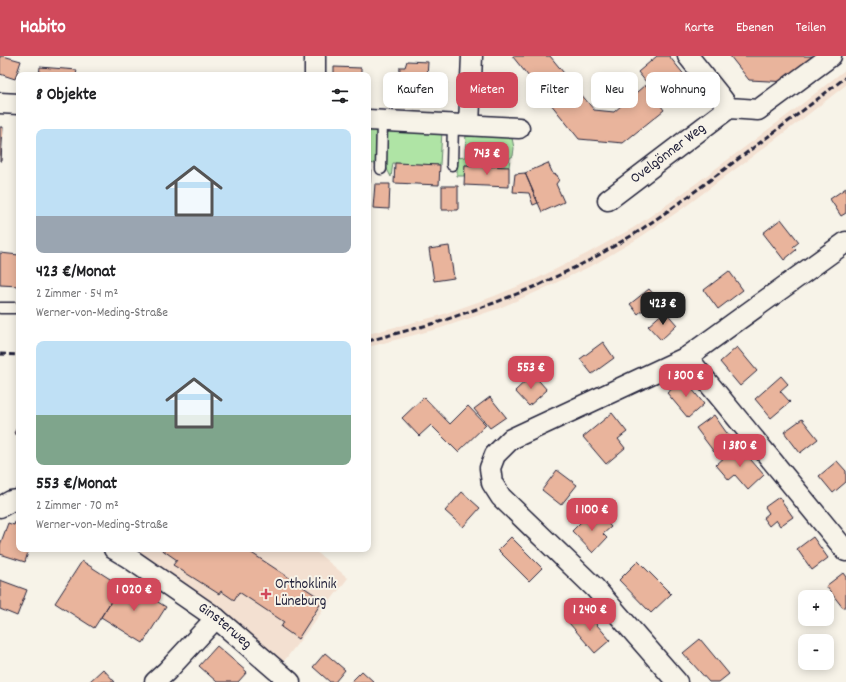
<!DOCTYPE html>
<html lang="de">
<head>
<meta charset="utf-8">
<style>
	body { margin:0; font-family:Dekko,sans-serif; background:#f2f2f2; color:#202124; height:100vh; display:flex; flex-direction:column; font-size:15px; white-space:nowrap }
	* { box-sizing:border-box; margin:0 }
	p { font-size:13px; color:#757577 }
	.icon { flex:none; width:22px; height:22px; fill:none; stroke:currentColor; stroke-width:2; stroke-linecap:round; stroke-linejoin:round }
	.map { position:relative; flex:1; overflow:hidden }
	.side { position:absolute; left:16px; top:16px; width:355px; height:480px; display:flex; flex-direction:column; background:#fff; border-radius:8px; box-shadow:0 2px 10px #0003 }
	.side>* { flex:none }
	.hud { position:absolute; left:383px; top:16px; width:380px; height:36px; display:flex; gap:8px }
	.tools { position:absolute; left:798px; top:534px; display:grid; gap:8px }
	.tools a { display:grid; place-items:center; width:36px; height:36px; border-radius:8px; background:#fff; box-shadow:0 2px 10px #0003; font-size:20px }
	.price { position:absolute; translate:-50% -34px; padding:0 9px; border-radius:8px; background:#d1495b; color:#fff; font-size:13px; line-height:26px; filter:drop-shadow(0 1px 2px #0008) }
	.price::after { content:''; position:absolute; left:50%; top:24px; width:12px; height:9px; margin-left:-6px; background:inherit; clip-path:polygon(0 0,100% 0,50% 100%) }
	.price.selected { background:#222; color:#fff }
	ul { padding:0; list-style:none }
	li { display:grid; align-content:center; gap:8px; height:212px; padding:0 20px }
	li span { display:grid; place-items:center; height:124px; border-radius:8px; color:#555 }
	li>.icon { margin-inline-start:auto }
	span .icon { width:72px; height:72px; fill:#fffc; stroke-width:1 }
	li b { font-size:17px }
	h2 { display:flex; justify-content:space-between; align-items:center; height:48px; padding:0 20px; font-size:17px }
	.tag { padding:0 14px; border-radius:8px; background:#fff; box-shadow:0 2px 10px #0003; font-size:14px; line-height:36px }
	.tag.selected { background:#d1495b; color:#fff }
	header { display:flex; align-items:center; gap:24px; box-sizing:border-box; height:56px; padding:0 20px; background:#d1495b; color:#fff }
	header strong { font-size:19px }
	nav { display:flex; gap:22px; margin-inline-start:auto; font-size:14px }
	.map>svg:first-child { display:block }
</style>
</head>
<body>
<header>
<strong>Habito</strong>
<nav><a>Karte</a><a>Ebenen</a><a>Teilen</a></nav>
</header>
<div class="map">
<svg width="846" height="626" viewBox="0 0 846 626">
	<rect width="100%" height="100%" fill="#f7f3e8"/>
	<filter id="ink" filterUnits="userSpaceOnUse"><feTurbulence type="fractalNoise" baseFrequency=".025" numOctaves="2"/><feDisplacementMap in="SourceGraphic" scale="8" xChannelSelector="R" yChannelSelector="G"/><feConvolveMatrix kernelMatrix="1 2 1 2 8 2 1 2 1" color-interpolation-filters="sRGB"/></filter>
	<g filter="url(#ink)">
		<!-- built -->
		<path fill="#f3e0d1" d="M846 13V29L801 64 682 153 639 182 595 208 541 234 497 253 441 272 368 291V278L438 260 492 241 536 223 588 197 633 172 675 143 793 55Z
			M130 493H313L348 522 281 609Z"/>
		<!-- green -->
		<path fill="#afe4a5" stroke="#688370" d="M368 72 377 73 376 108 368 107Z
			M386 73 442 75 440 109 393 107 391 121 385 109Z
			M466 76 511 77 514 92 513 100 510 102 509 111 465 109 464 120H457V102L465 101Z"/>
		<!-- building -->
		<path fill="#e9b49c" stroke="#22223b" d="M0 0H3L21 5 15 23 0 18Z
			M513 0H550L594 54 614 56 645 29 646 31 649 29 657 40 655 42 664 54 623 87 579 83 513 1Z
			M657 0H669L686 21 659 42 638 16Z
			M730 0H823L789 26 749 24Z
			M407 5 428 6 427 21 447 22 445 48 398 45 400 11H405Z
			M40 11 77 14 76 19H39Z
			M334 11 361 12V19H334Z
			M189 17 224 19H189Z
			M0 71H3L1 105H0Z
			M368 107H371L370 127 368 126Z
			M395 107 440 109 439 129 394 127Z
			M548 107 553 118 557 119 559 124 556 128 564 146 542 156 525 117Z
			M465 109 509 111V131L464 129Z
			M525 117 538 147 533 149 529 137 513 136 515 118Z
			M375 128H390L389 153 373 152Z
			M442 130H458V154H442Z
			M846 132V157L841 160 830 143Z
			M781 163 799 186 793 191 796 194 784 204 763 177Z
			M449 190 454 222 434 225 429 193Z
			M0 197 19 199V230L0 229Z
			M729 215 743 234 718 253 704 234Z
			M649 233 657 242 638 258 630 248Z
			M665 255 677 269 661 284 648 270Z
			M603 286 614 302 592 318 580 303Z
			M737 291 757 315 740 330 720 306Z
			M533 318 547 334 529 350 515 335Z
			M781 320 788 328 780 335 790 346 771 362 755 343Z
			M684 323 704 348 688 362 667 337Z
			M424 341 450 368 468 350 486 369 458 396 431 369 419 380 402 362Z
			M490 341 506 361 490 372 474 353Z
			M612 357 627 376 618 383 625 392 606 408 583 381Z
			M714 359 731 383 714 396 696 372Z
			M802 363 818 383 800 397 784 376Z
			M19 368V380L14 377Z
			M738 389 764 419 748 434 735 419 729 424 716 409Z
			M837 405 846 415V426L833 437 819 420Z
			M557 414 577 429 561 449 542 434Z
			M462 436 480 452 463 471 445 455Z
			M779 441 793 461 780 470 776 464 769 470 763 462 769 457 765 451Z
			M597 456 611 471 603 478 607 482 593 497 572 475 586 461 589 463Z
			M17 460 19 461V493H29L25 506 0 498V489L8 467 14 469Z
			M511 481 542 512 529 525 498 494Z
			M813 481 828 502 812 514 797 493Z
			M161 493H248L247 494 323 544 298 583 281 571 284 566 239 536 234 544 221 535 219 538 173 509 177 504Z
			M82 505 121 530 94 572 55 547Z
			M638 505 671 538 651 557 619 524Z
			M843 517 846 521V550L843 552 826 530Z
			M0 524 27 534 17 560 0 553Z
			M124 525 166 551 143 587 101 561Z
			M584 554 610 584 595 597 569 567Z
			M700 583 729 618 719 626H709L683 597Z
			M217 590 247 616 238 626H217L199 610Z
			M325 597 345 614 335 626H330L313 611Z
			M103 613 115 626H89Z
			M362 615 374 626H351Z"/>
		<g fill="none" stroke-linecap="round" stroke-linejoin="round">
			<defs>
				<path id="lane" d="M452 109 453 68
					M381 113 382 65
					M0 252H15"/>
				<g id="street">
					<path d="M688 0 720 40 729 52 758 54 831 0"/>
					<path d="M315 19V0"/>
					<path d="M0 47 19 48"/>
					<path d="M368 64 519 72"/>
					<path d="M469 69 472 0"/>
					<path id="s1" d="M608 144 729 52"/>
					<path d="M687 301 846 495"/>
					<path d="M0 451 11 445 19 444"/>
					<path id="s2" d="M114 493 129 502 216 562 290 626"/>
					<path d="M155 626 167 615 216 562"/>
					<path d="M677 626 595 532 501 441 492 427 490 412 495 399 511 383 687 301 846 186"/>
				</g>
			</defs>
			<!-- lane casing -->
			<use href="#lane" stroke="#22223b" stroke-width="13"/>
			<!-- street casing -->
			<use href="#street" stroke="#22223b" stroke-width="23"/>
			<!-- lane -->
			<use href="#lane" stroke="#f7f3e8" stroke-width="10"/>
			<!-- street -->
			<use href="#street" stroke="#f7f3e8" stroke-width="20"/>
			<!-- rail -->
			<path stroke="#22223b" stroke-width="3" stroke-dasharray="6 3" stroke-linecap="butt" d="M368 285 439 266 494 247 539 229 592 203 636 177 678 148 797 59 846 21
				M0 298 19 299"/>
		</g>
	</g>
	<!-- markers -->
	<path fill="#d1495b" stroke="#f7f3e8" stroke-width="1.5" d="M264 532h4v4h4v4h-4v4h-4v-4h-4v-4h4z"/>
	<g text-anchor="middle" dominant-baseline="central" stroke-width="4" stroke-linejoin="round" paint-order="stroke">
		<!-- street labels -->
		<g font-size="15" fill="#22223b" stroke="#f7f3e8">
			<text stroke="none"><textPath href="#s1" startOffset="76">Ovelgönner Weg</textPath></text>
			<text stroke="none"><textPath href="#s2" startOffset="135">Ginsterweg</textPath></text>
		</g>
		<!-- poi labels -->
		<g font-size="15" fill="#22223b" stroke="#f7f3e8" text-anchor="start">
			<text x="275" y="529">Orthoklinik<tspan x="275" dy="17">Lüneburg</tspan></text>
		</g>
	</g>
</svg>
<div class="tools">
<a>+</a>
<a>−</a>
</div>
<b class="price" style="left:487px;top:120px">743 €</b>
<b class="price selected" style="left:663px;top:270px">423 €</b>
<b class="price" style="left:531px;top:334px">553 €</b>
<b class="price" style="left:686px;top:342px">1 300 €</b>
<b class="price" style="left:740px;top:412px">1 380 €</b>
<b class="price" style="left:592px;top:476px">1 100 €</b>
<b class="price" style="left:134px;top:556px">1 020 €</b>
<b class="price" style="left:590px;top:576px">1 240 €</b>
<div class="hud">
<a class="tag">Kaufen</a>
<a class="tag selected">Mieten</a>
<a class="tag">Filter</a>
<a class="tag">Neu</a>
<a class="tag">Wohnung</a>
</div>
<section class="side">
<h2>8 Objekte<svg class="icon" aria-label="filters" viewBox="0 0 24 24"><path d="M4 7h16M4 17h16"/><circle cx="9" cy="7" r="2"/><circle cx="15" cy="17" r="2"/></svg></h2>
<ul>
<li><span style="background:linear-gradient(#bfe0f5 70%,#9aa5b1 0)"><svg class="icon" aria-label="home" viewBox="0 0 24 24"><path d="M3 11l9-7 9 7M6 9v11h12V9"/></svg></span><div><b>423 €/Monat</b><p>2 Zimmer · 54 m²</p><p>Werner-von-Meding-Straße</p></div></li>
<li><span style="background:linear-gradient(#bfe0f5 60%,#7fa58c 0)"><svg class="icon" aria-label="home" viewBox="0 0 24 24"><path d="M3 11l9-7 9 7M6 9v11h12V9"/></svg></span><div><b>553 €/Monat</b><p>2 Zimmer · 70 m²</p><p>Werner-von-Meding-Straße</p></div></li>
</ul>
</section>
</div>
</body>
</html>
